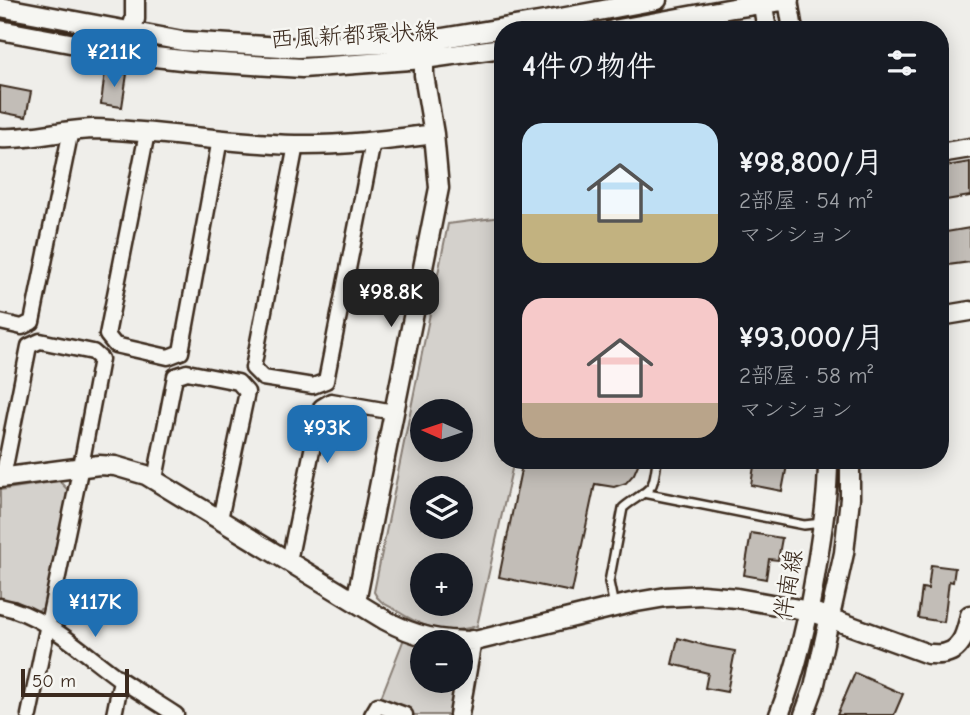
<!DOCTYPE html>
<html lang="ja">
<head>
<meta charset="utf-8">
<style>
	body { margin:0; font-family:"Comic Neue","Klee One",sans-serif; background:#242831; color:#f1f3f6; height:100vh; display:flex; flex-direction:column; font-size:26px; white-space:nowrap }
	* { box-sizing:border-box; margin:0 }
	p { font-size:23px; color:#9ea1a6 }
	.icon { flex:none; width:38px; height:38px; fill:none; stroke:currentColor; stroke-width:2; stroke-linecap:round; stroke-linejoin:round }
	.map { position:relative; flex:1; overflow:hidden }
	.side { position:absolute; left:494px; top:21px; width:455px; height:448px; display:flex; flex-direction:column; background:#171b24; border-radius:28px; box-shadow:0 4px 18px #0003 }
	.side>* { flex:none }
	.needle { width:46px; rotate:273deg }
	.tools { position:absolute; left:410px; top:399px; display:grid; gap:14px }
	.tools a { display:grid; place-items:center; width:63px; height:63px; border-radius:50%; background:#171b24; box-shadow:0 4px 18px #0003; font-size:35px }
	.scale { position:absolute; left:21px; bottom:18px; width:108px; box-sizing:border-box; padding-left:7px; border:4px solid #3b2a1e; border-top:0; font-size:19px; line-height:24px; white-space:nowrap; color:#3b2a1e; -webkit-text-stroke:5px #f6f6f2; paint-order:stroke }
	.price { position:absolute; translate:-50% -60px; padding:0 16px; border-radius:14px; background:#1f6fb2; color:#fff; font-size:23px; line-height:46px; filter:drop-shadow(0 2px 4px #0008) }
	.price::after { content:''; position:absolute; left:50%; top:42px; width:21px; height:16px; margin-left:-10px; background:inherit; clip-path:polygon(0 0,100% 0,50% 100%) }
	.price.on { background:#222; color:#fff }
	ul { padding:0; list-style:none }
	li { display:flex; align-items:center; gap:21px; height:175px; padding:0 28px }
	li span { display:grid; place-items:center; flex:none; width:196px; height:140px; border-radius:21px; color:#555 }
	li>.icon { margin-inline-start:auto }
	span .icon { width:84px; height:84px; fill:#fffc; stroke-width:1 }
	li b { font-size:30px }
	h2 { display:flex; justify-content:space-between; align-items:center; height:84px; padding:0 28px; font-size:30px }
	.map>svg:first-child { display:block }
</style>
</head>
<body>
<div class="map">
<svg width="970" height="715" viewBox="0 0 970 715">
	<rect width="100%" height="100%" fill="#efeeea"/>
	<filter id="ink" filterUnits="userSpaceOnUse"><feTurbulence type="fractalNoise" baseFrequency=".0143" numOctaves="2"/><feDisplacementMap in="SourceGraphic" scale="14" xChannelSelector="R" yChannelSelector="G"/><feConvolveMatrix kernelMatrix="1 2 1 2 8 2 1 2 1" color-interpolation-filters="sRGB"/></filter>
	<g filter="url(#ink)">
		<!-- green -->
		<path fill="#d4d1cc" stroke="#887e75" stroke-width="2" fill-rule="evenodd" d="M502 217V460H514L477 626C443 636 422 627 394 609 385 604 378 601 374 592L448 224ZM422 411H460V450H422ZM422 488H460V527H422ZM422 565H460V604H422Z
			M59 481 69 491 47 606 35 612 16 601 0 599V490Z
			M407 631 472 640 459 715H372L378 705ZM422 642H460V681H422Z"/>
		<!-- building -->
		<path fill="#c2bdb7" stroke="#3b2a1e" stroke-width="2" d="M105 71 127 74 122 107 101 104Z
			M0 86 31 92 26 117 0 112Z
			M970 162V196L940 201V167Z
			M970 228V262L940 266V233Z
			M523 460H640L634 474 626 483 614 487 595 484 572 592 499 577Z
			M755 460H788L782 491 751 485Z
			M751 533 782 538 778 560 769 559 766 579 744 575Z
			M931 565 955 568 953 582 949 581 944 622 918 618 922 588 928 589Z
			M678 638 707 646 735 651 727 692 705 688 708 673 672 664Z
			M855 673 903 694 894 715H837Z"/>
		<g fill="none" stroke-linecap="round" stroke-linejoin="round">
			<defs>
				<path id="service" d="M643 493 804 525 822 523
					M614 606 609 582 623 508C631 500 645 495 652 485 655 478 656 468 657 460"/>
				<path id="minor" d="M147 133 107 335 115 345 168 357 181 352 220 139
					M296 145 253 368 263 378 313 386 326 381 373 142
					M0 322 22 327 32 322 71 130
					M3 477 29 346 40 341 93 352 101 359 81 466 29 715
					M155 479 175 376 187 372 238 382 247 392 220 519
					M289 561 321 407 331 401 394 412
					M0 606C46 615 83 653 121 680 139 692 158 703 176 715
					M114 715 121 680
					M372 715 378 705 405 715"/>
				<path id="tertiary" d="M762 0 767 30
					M788 0 793 30
					M0 7 182 41 298 48 419 42 545 21 657 0
					M0 30 129 54 190 61 302 68 424 59 502 48
					M613 30 733 8 789 0
					M130 33 135 19V0
					M0 138C31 140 61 130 93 129 160 131 228 143 295 145 342 146 388 140 434 134
					M940 153 970 148
					M940 316 970 311
					M0 478 99 465 115 466 146 475 385 620C416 637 439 641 475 641L631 603 666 597 702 595 737 598 810 611 928 654C933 654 941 655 946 653 963 649 967 629 970 615
					M356 602 439 188 434 134 424 75V59
					M459 715 472 640
					M779 715C799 664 810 611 818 557 823 525 828 493 828 460
					M804 715 814 688 844 553 850 498V460"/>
			</defs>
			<!-- service casing -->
			<use href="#service" stroke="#3b2a1e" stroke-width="12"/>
			<!-- minor casing -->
			<use href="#minor" stroke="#3b2a1e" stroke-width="19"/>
			<!-- tertiary casing -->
			<use href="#tertiary" stroke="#3b2a1e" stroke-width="23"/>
			<!-- service -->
			<use href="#service" stroke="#f6f6f2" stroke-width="7"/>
			<!-- minor -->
			<use href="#minor" stroke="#f6f6f2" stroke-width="14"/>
			<!-- tertiary -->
			<use href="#tertiary" stroke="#f6f6f2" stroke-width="18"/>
		</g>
	</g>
	<g text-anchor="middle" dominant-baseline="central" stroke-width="5" stroke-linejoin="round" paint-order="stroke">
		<!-- street labels -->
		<g font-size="24" fill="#3b2a1e" stroke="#f6f6f2">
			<text transform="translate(354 35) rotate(-3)">西風新都環状線</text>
			<text transform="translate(788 585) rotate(-80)">伴南線</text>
		</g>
	</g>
</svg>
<div class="tools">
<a><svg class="needle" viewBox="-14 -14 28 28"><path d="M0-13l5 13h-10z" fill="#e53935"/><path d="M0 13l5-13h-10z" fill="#9ea1a6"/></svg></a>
<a><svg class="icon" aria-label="layers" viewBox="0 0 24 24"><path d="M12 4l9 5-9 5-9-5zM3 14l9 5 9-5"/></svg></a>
<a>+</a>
<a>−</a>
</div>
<div class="scale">50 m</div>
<b class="price" style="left:114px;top:89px">¥211K</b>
<b class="price on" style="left:391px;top:329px">¥98.8K</b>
<b class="price" style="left:327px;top:465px">¥93K</b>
<b class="price" style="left:95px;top:639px">¥117K</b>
<section class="side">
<h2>4件の物件<svg class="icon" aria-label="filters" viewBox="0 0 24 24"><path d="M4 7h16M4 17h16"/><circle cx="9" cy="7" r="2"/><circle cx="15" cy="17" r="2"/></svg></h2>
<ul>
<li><span style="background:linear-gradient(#bfe0f5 65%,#c2b280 0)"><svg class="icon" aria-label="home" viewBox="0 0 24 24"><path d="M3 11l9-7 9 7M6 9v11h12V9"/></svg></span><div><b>¥98,800/月</b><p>2部屋 · 54 m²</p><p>マンション</p></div></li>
<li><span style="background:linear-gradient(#f6c9c9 75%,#b9a48a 0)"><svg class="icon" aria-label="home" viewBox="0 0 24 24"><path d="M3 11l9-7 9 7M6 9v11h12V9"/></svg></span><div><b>¥93,000/月</b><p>2部屋 · 58 m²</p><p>マンション</p></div></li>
</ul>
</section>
</div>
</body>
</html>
